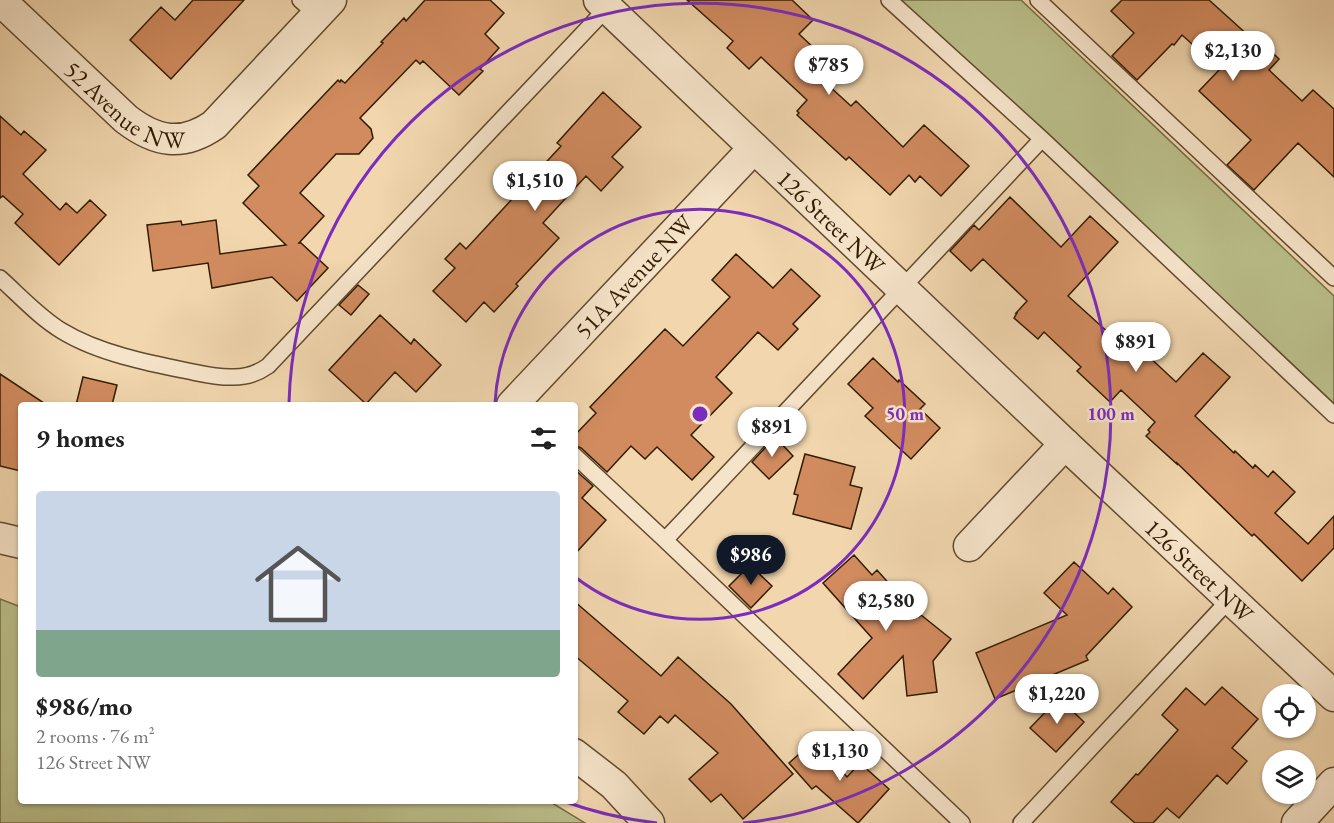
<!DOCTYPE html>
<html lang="en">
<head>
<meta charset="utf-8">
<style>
	body { margin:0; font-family:"EB Garamond",serif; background:#f2f2f2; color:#222; height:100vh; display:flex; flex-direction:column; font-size:22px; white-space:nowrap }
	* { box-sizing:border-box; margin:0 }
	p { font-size:20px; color:#767676 }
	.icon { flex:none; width:33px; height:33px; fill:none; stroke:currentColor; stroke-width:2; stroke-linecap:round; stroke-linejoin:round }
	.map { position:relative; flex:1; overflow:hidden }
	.side { position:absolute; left:18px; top:402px; width:560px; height:402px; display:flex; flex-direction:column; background:#fff; border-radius:6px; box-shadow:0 2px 4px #0004 }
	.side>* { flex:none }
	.fabs { position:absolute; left:1262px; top:684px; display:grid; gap:12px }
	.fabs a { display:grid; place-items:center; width:54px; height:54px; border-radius:50%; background:#fff; box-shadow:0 2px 4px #0004; font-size:30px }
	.price { position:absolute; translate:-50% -51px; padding:0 14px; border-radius:21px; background:#fff; color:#222; font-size:20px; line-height:39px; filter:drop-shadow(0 2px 3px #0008) }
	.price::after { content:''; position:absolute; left:50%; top:36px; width:18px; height:14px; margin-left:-9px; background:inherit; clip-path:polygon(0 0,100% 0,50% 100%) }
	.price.selected { background:#111827; color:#fff }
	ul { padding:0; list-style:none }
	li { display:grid; align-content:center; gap:12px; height:318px; padding:0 18px }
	li span { display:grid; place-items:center; height:186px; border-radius:6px; color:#555 }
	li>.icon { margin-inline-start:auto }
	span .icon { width:108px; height:108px; fill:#fffc; stroke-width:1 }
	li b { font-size:26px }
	h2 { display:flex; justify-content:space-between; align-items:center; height:72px; padding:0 18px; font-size:26px }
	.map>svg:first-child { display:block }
</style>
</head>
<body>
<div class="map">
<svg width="1334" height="823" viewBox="0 0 1334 823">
	<rect width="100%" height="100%" fill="#f1d6ae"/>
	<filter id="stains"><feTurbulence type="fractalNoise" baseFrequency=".00333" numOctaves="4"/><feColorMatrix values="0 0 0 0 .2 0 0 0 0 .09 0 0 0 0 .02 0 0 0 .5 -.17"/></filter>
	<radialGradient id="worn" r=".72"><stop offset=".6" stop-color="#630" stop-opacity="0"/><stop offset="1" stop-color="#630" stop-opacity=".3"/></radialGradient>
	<!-- green -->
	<path fill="#babe8a" stroke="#766d45" stroke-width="1.5" d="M899 0H1021L1334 296V421Z
		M0 599 21 607V801H549L585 823H0Z"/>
	<!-- building -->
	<path fill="#d18b5f" stroke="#311c00" stroke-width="1.5" d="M193 0H244L171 79 130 40 161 7 175 20Z
		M425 0H490L504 13 485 34 499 48 480 69 483 71 459 95 423 61 420 64 416 60 360 118 371 129 373 138 359 154H336L300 193 324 216 299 243H301L328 268 297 301 272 277 212 288 208 263 153 271 147 225 181 221 182 225 216 220 220 254 286 245 243 203 259 186 248 175 338 80 340 82 341 80 345 83 383 43 381 42 404 18 406 21Z
		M687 0H792L813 20 799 34 817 51 805 64 851 106 856 101 903 147 924 125 969 166 941 196 920 176 915 182 909 175 890 195 849 157 846 160 797 115 799 113 797 111 807 100 761 57 749 69 727 48 733 41Z
		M1122 0H1209L1250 37 1253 34 1279 59 1269 70 1302 101 1313 90 1334 109V177L1298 143 1254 190 1227 165 1251 140 1199 91 1220 69 1182 35 1174 45 1172 44 1137 80 1112 56 1134 33 1111 11Z
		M603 92 641 127 612 157 623 167 601 191 586 176 543 223 559 238 516 284 518 286 494 312 484 302 466 322 433 291 455 268 445 259 460 243 466 249 561 146 557 143Z
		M0 116 21 135 24 131 46 150 23 174 60 210 66 203 77 213 90 200 106 215 59 265 15 223 23 214 3 196 0 198Z
		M1010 197 1061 247 1090 216 1118 242 1068 296 1110 334 1119 325 1147 351 1145 353 1176 382 1203 353 1230 377 1195 416 1234 453 1235 451 1253 468 1255 465 1268 477 1273 471 1295 492 1275 513 1308 544 1334 516V548L1302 581 1254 534 1252 536 1177 463V464L1146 436 1150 432 1148 430 1155 422 1121 390 1110 402 1077 371 1081 367 1044 332 1038 339 1014 318 1017 313H1016L1027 301 983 259 971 271 950 251 974 225 979 230Z
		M736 254 773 288 791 269 820 296 793 324 798 329 778 350 758 332 716 377 732 393 691 435 714 457 692 480 657 447 645 459 631 446 607 472 581 448 574 445V436L596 413 590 407 665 329 683 346 730 297 712 280Z
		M358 285 369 294 351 315 339 305Z
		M380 315 411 344 414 339 441 365 416 392 395 372 366 404 329 370Z
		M873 358 898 382 899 380 925 404 920 409 940 428 911 459 865 416 873 408 848 384Z
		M0 374 47 405H21V471L0 466Z
		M83 377 117 385 112 405H76Z
		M775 437 793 456 769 479 752 462Z
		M805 454 855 467 850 485 862 488 851 529 793 514 798 495 794 494Z
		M574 469 593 486 582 498 606 520 574 555Z
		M854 555 872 575 877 570 919 617 921 615 951 639 933 661 937 692 907 696 903 656 863 699 838 674 872 638 823 583Z
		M1074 562 1108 594 1113 588 1132 607 1086 656 1088 660 995 699 976 653 1067 615 1044 593Z
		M750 565 772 586 751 608 729 586Z
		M574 601 661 676 678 657 731 704 793 774 743 819 721 794 711 802 689 779 718 753 675 715 668 723 660 716 644 734 618 712 628 701 574 655Z
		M1222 687 1258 719 1232 748 1247 761 1227 784 1217 775 1179 818 1167 808 1153 823H1135L1111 802 1136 774 1138 775 1178 730 1162 715 1186 688 1205 705Z
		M1059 698 1084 722 1056 752 1030 728Z
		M815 740 847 777 860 763 889 789 858 823 816 786 812 789 789 763Z"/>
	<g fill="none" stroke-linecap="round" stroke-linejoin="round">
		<defs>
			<path id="lane" d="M300 0 317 15
				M889 0 1042 139 1334 415
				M1038 0 1334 278
				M0 278C20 296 39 317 62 331 98 353 148 363 188 371 203 374 219 378 234 377 246 377 258 373 268 366L607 8
				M574 455 665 540 962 823
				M665 540 1042 139
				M1021 823 1230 599"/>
			<g id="street">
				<path id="s1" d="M0 0 126 119C156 142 182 147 214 125L331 0"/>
				<path id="s2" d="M599 0 1065 444 1334 696"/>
				<path id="s3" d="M512 405 754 148"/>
				<path d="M0 538 21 543"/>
				<path d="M969 546 1065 444"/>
				<path d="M574 754 614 785 649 823"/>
				<path d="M1297 823 1334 783"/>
			</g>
		</defs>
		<!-- lane casing -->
		<use href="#lane" stroke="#614a2c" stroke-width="18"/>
		<!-- street casing -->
		<use href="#street" stroke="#614a2c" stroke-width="33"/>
		<!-- lane -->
		<use href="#lane" stroke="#f6e4ca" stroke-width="15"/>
		<!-- street -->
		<use href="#street" stroke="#f6e4ca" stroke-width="30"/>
	</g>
	<!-- distance rings -->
	<g fill="none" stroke="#7b2cbf" stroke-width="3">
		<path d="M495 403A205 205 0 1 1 575 577"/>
		<path d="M657 823A411 411 0 0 1 563 801M289 403A411 411 0 1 1 743 823"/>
	</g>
	<g text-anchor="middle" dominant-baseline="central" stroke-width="5" stroke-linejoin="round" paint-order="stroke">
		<!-- street labels -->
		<g font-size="24" fill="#311c00" stroke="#f6e4ca">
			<text stroke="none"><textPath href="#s1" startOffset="166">52 Avenue NW</textPath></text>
			<text stroke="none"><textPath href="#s2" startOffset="321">126 Street NW</textPath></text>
			<text stroke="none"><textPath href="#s3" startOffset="177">51A Avenue NW</textPath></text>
			<text stroke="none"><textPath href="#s2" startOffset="828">126 Street NW</textPath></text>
		</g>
	</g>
	<circle cx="700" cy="414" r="9" fill="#7b2cbf" stroke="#f6e4ca" stroke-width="3"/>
	<g font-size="18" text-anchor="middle" font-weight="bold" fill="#7b2cbf" stroke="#f6e4ca" stroke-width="5" stroke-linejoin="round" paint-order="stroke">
		<text x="905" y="420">50 m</text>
		<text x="1111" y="420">100 m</text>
	</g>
	<rect width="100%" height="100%" filter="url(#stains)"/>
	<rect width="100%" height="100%" fill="url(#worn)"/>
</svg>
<div class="fabs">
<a><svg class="icon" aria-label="locate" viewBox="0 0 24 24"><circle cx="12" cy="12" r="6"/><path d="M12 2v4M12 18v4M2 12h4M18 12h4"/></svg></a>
<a><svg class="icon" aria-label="layers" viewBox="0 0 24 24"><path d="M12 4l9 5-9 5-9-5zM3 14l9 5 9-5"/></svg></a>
</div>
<b class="price" style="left:1233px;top:82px">$2,130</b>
<b class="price" style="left:829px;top:96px">$785</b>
<b class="price" style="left:535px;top:212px">$1,510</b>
<b class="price" style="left:1136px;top:373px">$891</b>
<b class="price" style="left:772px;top:458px">$891</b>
<b class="price selected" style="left:751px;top:586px">$986</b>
<b class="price" style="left:886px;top:632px">$2,580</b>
<b class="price" style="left:1057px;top:725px">$1,220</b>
<b class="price" style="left:840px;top:782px">$1,130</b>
<section class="side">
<h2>9 homes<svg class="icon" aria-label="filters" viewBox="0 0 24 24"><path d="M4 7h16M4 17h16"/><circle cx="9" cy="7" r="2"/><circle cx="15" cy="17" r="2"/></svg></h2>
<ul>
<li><span style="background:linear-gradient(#c9d6e8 75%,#7fa58c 0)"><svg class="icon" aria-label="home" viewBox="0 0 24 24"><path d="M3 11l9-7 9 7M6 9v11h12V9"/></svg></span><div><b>$986/mo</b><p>2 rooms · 76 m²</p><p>126 Street NW</p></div></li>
</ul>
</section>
</div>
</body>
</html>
